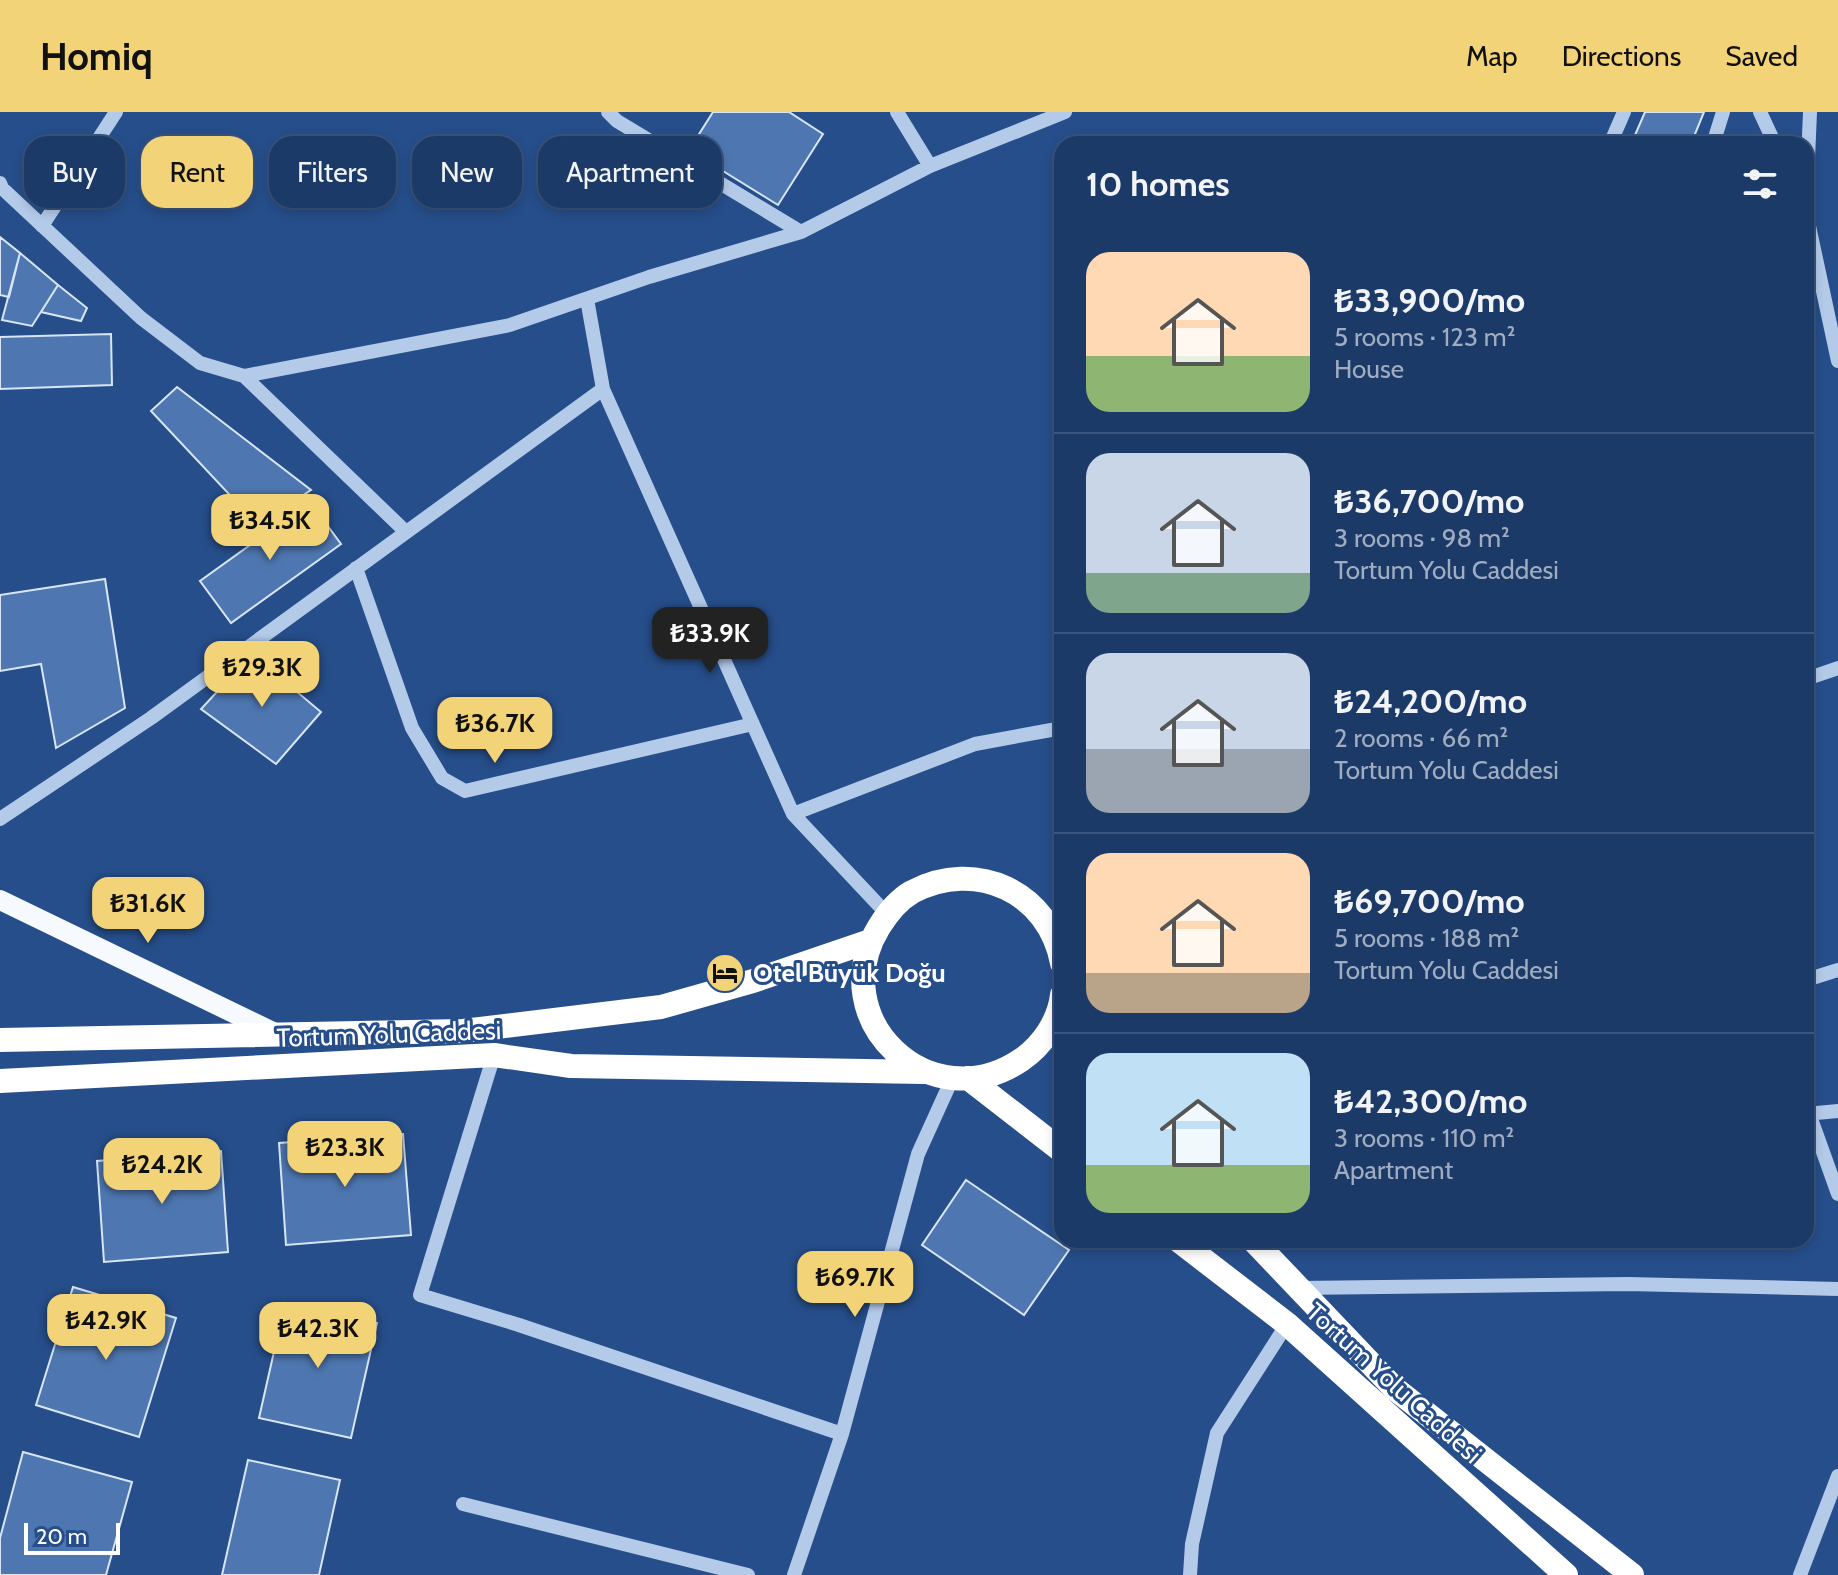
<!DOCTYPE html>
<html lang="en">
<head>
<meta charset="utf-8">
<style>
	body { margin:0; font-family:Cabin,sans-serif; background:#25416e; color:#f1f3f6; height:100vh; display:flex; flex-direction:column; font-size:30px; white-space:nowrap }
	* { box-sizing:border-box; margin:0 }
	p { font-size:26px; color:#a0adc0 }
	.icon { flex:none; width:44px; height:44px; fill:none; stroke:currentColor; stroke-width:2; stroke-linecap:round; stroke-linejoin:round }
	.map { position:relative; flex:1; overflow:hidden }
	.sheet { position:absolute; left:1054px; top:24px; width:760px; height:1112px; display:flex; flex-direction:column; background:#1c3a68; border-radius:24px; box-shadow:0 4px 12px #0003,0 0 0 2px #3a547c }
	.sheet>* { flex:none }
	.banner { position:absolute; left:24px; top:24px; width:760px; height:72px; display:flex; gap:16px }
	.scale { position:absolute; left:24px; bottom:20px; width:96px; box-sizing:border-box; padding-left:8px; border:4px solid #fff; border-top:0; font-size:22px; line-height:28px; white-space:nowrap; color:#fff; -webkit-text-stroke:6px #264e8a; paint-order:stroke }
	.price { position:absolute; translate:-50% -68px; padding:0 18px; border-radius:16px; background:#f3d378; color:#111; font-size:26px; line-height:52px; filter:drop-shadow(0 2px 4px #0008) }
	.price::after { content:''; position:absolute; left:50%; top:48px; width:24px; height:18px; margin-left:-12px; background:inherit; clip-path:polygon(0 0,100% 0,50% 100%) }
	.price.selected { background:#222; color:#fff }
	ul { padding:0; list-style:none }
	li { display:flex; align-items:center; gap:24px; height:200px; padding:0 32px }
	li+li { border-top:2px solid #3a547c }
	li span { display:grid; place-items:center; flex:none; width:224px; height:160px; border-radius:24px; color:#555 }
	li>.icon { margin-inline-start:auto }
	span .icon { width:96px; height:96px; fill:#fffc; stroke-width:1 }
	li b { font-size:34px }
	h2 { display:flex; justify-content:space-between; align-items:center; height:96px; padding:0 32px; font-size:34px }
	.chip { padding:0 28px; border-radius:24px; background:#1c3a68; box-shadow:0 4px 12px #0003,0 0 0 2px #3a547c; font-size:28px; line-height:72px }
	.chip.selected { background:#f3d378; color:#111 }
	header { display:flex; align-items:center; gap:48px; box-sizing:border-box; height:112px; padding:0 40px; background:#f3d378; color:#111 }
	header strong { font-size:38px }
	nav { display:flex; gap:44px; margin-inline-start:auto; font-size:28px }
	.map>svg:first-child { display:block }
</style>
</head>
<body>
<header>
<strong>Homiq</strong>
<nav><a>Map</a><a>Directions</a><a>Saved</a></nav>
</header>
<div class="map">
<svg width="1838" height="1463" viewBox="0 0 1838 1463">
	<rect width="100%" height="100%" fill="#264e8a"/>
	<!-- building -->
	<path fill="#4e77b1" stroke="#d7e5f7" stroke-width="2" d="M713 0H789L823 22 778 93 689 38Z
		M1645 0H1704L1691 32H1638L1632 30Z
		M0 125 20 141 9 185 0 183Z
		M20 141 58 173 32 214 2 208Z
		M58 173 87 196 81 209 41 200Z
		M111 222 112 273 0 277V225Z
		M177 275 311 378 258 413 151 299Z
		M310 390 341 432 231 511 200 469Z
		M105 467 125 596 56 636 41 552 0 559V483Z
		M252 542 321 600 276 652 201 597Z
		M403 1022 411 1123 286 1133 279 1031Z
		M221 1039 228 1140 104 1150 97 1049Z
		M966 1068 1069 1138 1024 1203 922 1133Z
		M73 1175 176 1206 139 1325 36 1293Z
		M285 1191 377 1211 351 1326 259 1306Z
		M23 1340 132 1370 106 1463H0V1426Z
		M248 1348 340 1368 319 1463H222Z"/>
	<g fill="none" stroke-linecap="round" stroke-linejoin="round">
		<!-- minor -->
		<path stroke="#b3cae9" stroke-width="14" d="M608 0 617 9 801 120
			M897 0 930 54
			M1760 0 1775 32
			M1610 32 1624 0
			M1713 32 1723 0
			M0 71 2 76 141 206 200 251 244 264 510 213 649 165 801 120 930 54 1065 0
			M1806 94 1810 0
			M1806 100 1838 249
			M42 114 116 0
			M244 264 406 420
			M603 277 793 702 887 802
			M356 456 412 616 442 666 465 679 753 612
			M1806 567 1838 556
			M793 702 975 632 1062 616
			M0 707 151 606 603 277 587 187
			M1806 868 1838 858
			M494 943 420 1183 519 1213 842 1322
			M1809 1001 1838 1082
			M1806 1002 1838 999
			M1299 1176 1628 1172 1838 1177
			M463 1392 748 1463
			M794 1463 842 1322 918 1042 952 967
			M1190 1463 1192 1432 1217 1321 1287 1212
			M1800 1463 1838 1364"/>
		<!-- major -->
		<path stroke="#f6f9fe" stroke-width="20" d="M0 788 275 921"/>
		<!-- highway -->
		<path stroke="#fff" stroke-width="24" d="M1062 851C1049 780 976 746 912 780 898 788 887 802 879 815 822 908 931 1009 1021 948 1042 934 1059 909 1062 883
			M0 928 463 919 661 895 753 869 870 829
			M968 966 1062 1039
			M0 969 494 943 571 954 924 960
			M1178 1128 1287 1212 1566 1463
			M1253 1128 1394 1276 1632 1463"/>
	</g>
	<!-- icons -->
	<defs>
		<symbol id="hotel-disc" viewBox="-11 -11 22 22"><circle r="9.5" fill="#f3d378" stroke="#264e8a"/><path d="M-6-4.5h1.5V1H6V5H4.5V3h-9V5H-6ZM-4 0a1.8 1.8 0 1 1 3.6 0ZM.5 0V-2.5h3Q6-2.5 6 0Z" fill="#111"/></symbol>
	</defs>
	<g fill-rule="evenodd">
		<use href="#hotel-disc" x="703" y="839" width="44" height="44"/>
	</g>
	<g text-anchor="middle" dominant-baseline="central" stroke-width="6" stroke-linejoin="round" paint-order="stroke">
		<!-- poi labels -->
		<g font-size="26" font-weight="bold" fill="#fff" stroke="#264e8a" text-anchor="start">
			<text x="753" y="861">Otel Büyük Doğu</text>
		</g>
		<!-- street labels -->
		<g font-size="26" fill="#fff" stroke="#264e8a">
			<text transform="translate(389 922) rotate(-2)">Tortum Yolu Caddesi</text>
			<text transform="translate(1394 1271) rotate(42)">Tortum Yolu Caddesi</text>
		</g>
	</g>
</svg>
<div class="scale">20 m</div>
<b class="price" style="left:270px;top:450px">₺34.5K</b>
<b class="price selected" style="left:710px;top:563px">₺33.9K</b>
<b class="price" style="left:262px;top:597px">₺29.3K</b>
<b class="price" style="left:495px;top:653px">₺36.7K</b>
<b class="price" style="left:148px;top:833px">₺31.6K</b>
<b class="price" style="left:345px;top:1077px">₺23.3K</b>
<b class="price" style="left:162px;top:1094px">₺24.2K</b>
<b class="price" style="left:855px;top:1207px">₺69.7K</b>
<b class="price" style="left:106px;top:1250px">₺42.9K</b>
<b class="price" style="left:318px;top:1258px">₺42.3K</b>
<div class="banner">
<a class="chip">Buy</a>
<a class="chip selected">Rent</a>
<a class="chip">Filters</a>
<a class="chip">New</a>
<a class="chip">Apartment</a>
</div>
<section class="sheet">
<h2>10 homes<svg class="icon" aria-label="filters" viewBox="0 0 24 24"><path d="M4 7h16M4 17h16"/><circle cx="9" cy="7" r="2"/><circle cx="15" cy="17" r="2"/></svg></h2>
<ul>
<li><span style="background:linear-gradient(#ffd9b3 65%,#8fb573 0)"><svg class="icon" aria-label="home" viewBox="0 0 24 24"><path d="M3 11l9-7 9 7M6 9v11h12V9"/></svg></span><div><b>₺33,900/mo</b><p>5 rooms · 123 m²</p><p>House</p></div></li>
<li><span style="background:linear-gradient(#c9d6e8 75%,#7fa58c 0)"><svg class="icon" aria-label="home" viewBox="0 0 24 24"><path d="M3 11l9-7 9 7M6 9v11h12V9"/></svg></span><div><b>₺36,700/mo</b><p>3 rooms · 98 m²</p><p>Tortum Yolu Caddesi</p></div></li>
<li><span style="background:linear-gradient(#c9d6e8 60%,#9aa5b1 0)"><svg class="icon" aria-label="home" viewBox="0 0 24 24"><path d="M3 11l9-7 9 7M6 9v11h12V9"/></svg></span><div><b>₺24,200/mo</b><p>2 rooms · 66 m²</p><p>Tortum Yolu Caddesi</p></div></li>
<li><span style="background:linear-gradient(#ffd9b3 75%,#b9a48a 0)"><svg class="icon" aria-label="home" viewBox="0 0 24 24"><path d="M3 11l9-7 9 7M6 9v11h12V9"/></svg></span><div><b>₺69,700/mo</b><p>5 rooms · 188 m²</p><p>Tortum Yolu Caddesi</p></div></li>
<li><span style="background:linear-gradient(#bfe0f5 70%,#8fb573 0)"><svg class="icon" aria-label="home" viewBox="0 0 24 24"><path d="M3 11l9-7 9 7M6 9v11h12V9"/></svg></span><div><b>₺42,300/mo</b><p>3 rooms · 110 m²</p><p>Apartment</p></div></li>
</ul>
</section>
</div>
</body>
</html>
